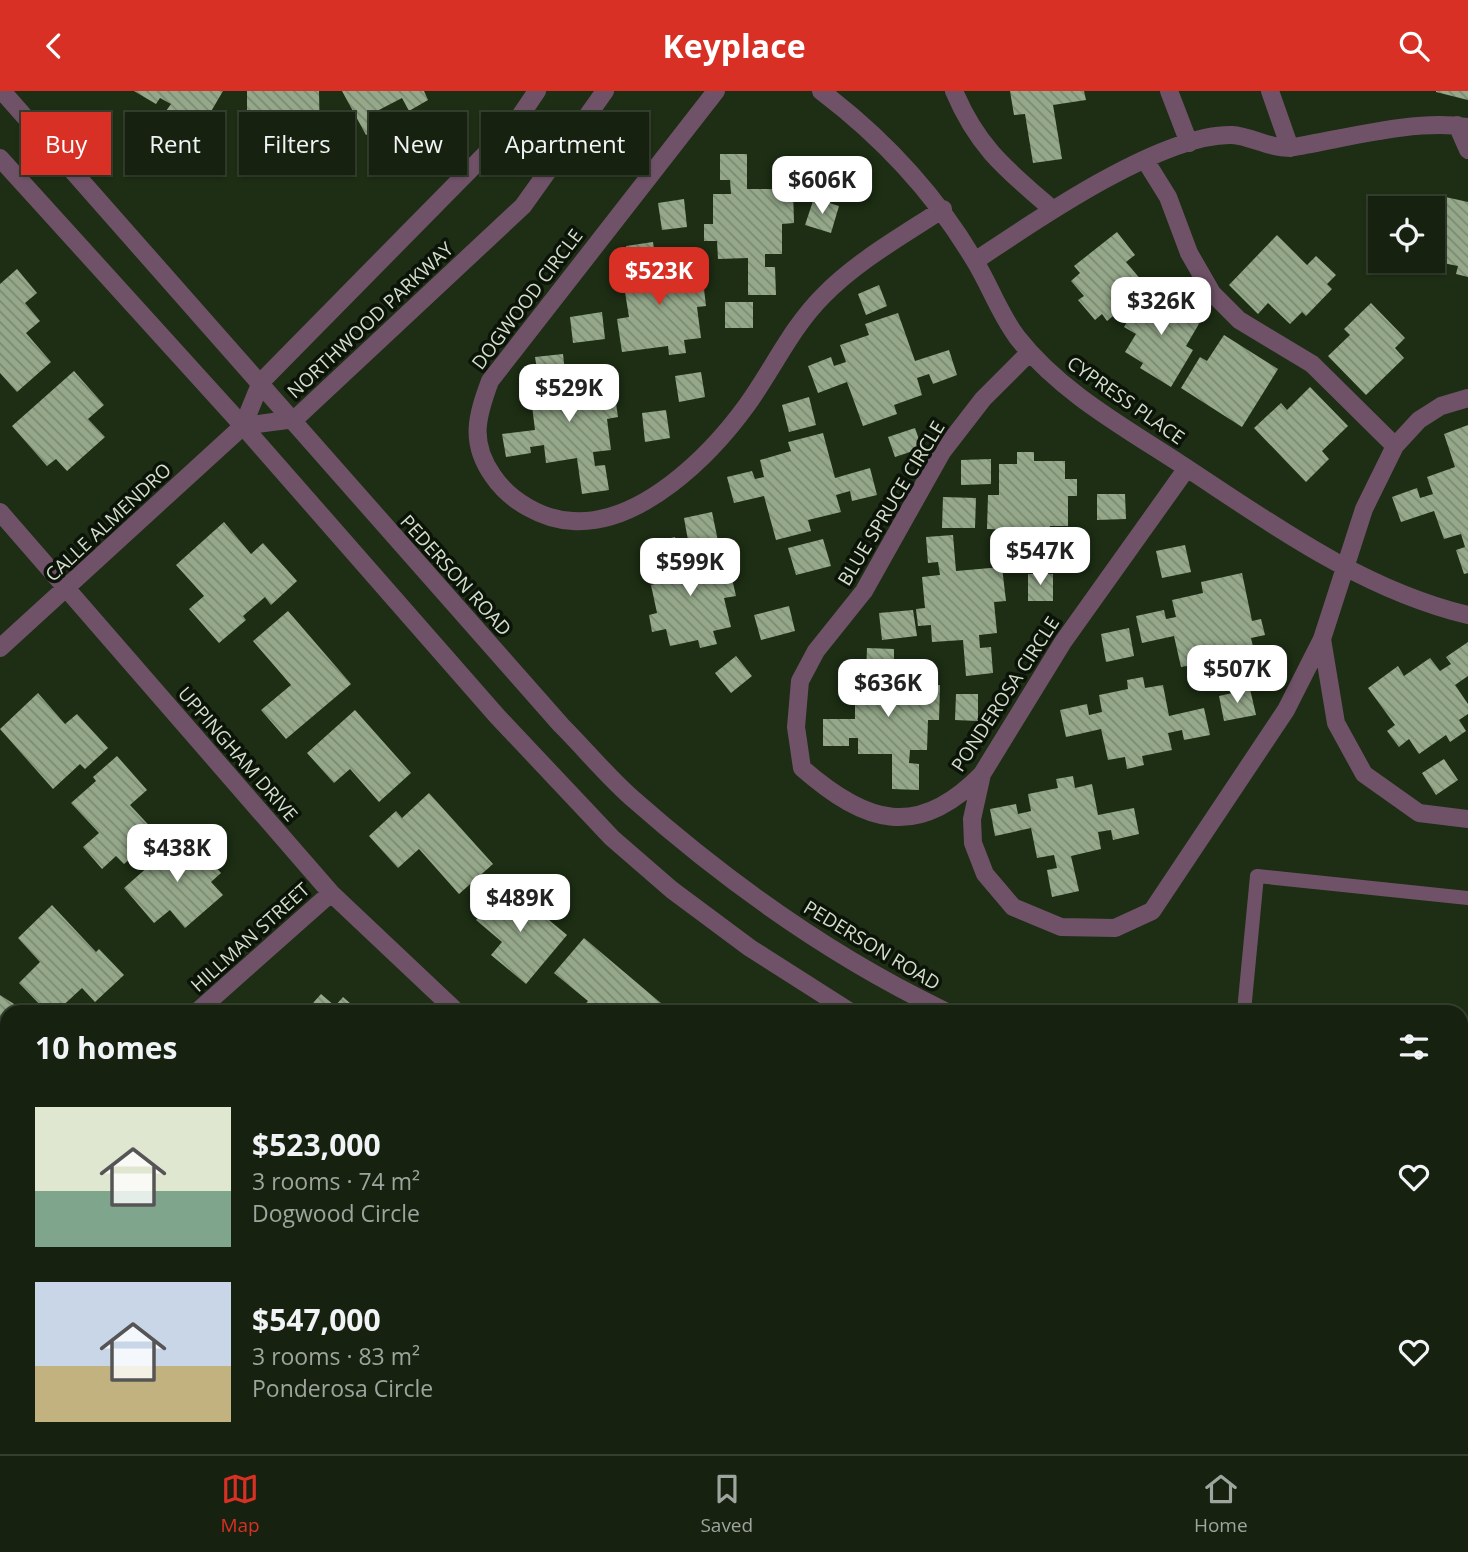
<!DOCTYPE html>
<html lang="en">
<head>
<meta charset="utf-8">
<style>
	body { margin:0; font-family:"Open Sans",sans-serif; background:#1f2a18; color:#f1f3f6; height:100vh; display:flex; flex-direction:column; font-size:26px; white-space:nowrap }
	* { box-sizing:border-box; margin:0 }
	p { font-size:23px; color:#9ea49e }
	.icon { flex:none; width:38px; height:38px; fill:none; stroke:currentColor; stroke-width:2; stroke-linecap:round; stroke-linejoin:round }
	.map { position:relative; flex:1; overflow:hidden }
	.drawer { position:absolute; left:0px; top:914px; width:1468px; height:450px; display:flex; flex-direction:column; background:#16220f; border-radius:21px 21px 0 0; box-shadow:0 2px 5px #0004,0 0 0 2px #353f2f }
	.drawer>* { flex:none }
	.guide { position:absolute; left:21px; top:21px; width:700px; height:63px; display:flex; gap:14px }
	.fabs { position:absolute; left:1368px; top:105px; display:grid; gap:14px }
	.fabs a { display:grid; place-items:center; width:77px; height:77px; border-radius:0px; background:#16220f; box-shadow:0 2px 5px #0004,0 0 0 2px #353f2f; font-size:35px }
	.price { position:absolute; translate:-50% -60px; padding:0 16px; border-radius:14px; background:#fff; color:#222; font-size:23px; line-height:46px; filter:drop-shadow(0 2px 4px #0008) }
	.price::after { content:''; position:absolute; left:50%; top:42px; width:21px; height:16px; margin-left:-10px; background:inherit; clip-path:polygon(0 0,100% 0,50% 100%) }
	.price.active { background:#d93025; color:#fff }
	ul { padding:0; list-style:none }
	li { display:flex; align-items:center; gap:21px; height:175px; padding:0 35px }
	li span { display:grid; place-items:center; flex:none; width:196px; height:140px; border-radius:0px; color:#555 }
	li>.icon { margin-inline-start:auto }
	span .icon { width:84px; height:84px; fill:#fffc; stroke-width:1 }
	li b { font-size:30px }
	h2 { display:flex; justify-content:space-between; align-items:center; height:84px; padding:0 35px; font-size:30px }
	.pill { padding:0 24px; border-radius:0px; background:#16220f; box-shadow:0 2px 5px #0004,0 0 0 2px #353f2f; font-size:24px; line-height:63px }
	.pill.active { background:#d93025; color:#fff }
	header { display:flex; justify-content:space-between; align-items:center; height:91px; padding:0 35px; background:#d93025; color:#fff; font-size:32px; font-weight:700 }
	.menu { display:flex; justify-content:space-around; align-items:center; height:98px; border-top:2px solid #353f2f; background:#16220f; font-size:19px; color:#9ea49e }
	.menu a { display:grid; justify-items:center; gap:4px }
	.menu .active { color:#d93025 }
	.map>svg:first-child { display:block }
</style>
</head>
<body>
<header><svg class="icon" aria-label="back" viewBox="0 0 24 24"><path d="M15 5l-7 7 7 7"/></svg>Keyplace<svg class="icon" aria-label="search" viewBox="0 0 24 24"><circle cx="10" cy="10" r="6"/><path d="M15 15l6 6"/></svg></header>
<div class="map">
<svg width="1468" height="1363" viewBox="0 0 1468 1363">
	<defs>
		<pattern id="building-back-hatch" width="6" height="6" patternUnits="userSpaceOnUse" patternTransform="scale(1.75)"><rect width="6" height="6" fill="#95a98a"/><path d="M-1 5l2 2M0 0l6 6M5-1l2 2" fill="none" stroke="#7b8a73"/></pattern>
	</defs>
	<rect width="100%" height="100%" fill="#1d2e14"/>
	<!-- building -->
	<path fill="url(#building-back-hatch)" d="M134 0H223L196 46 173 32 177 26 166 20 171 13 160 7 156 13Z
		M247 0H319L320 54H297V34H271V55H247Z
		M342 0H424L428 9 409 20 402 7 377 20 384 33 366 44Z
		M1010 0H1084L1086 9 1053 14 1062 68 1033 72 1025 23 1014 24Z
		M1436 0H1468V9L1436 1Z
		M720 63H747V98H793L794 132 782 133V163H765V176H775L776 204H748V167L718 168 717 150H704V133H713V103H731L730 89H720Z
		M1441 105 1468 111V186L1456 183 1458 175 1433 170V137Z
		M814 107 839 115 831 142 805 134Z
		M684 108 687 136 662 139 658 112Z
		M1117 141 1135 164 1126 171 1142 190 1122 207 1128 213 1107 230 1102 223 1095 229 1078 209 1084 205 1071 190 1080 182 1074 175Z
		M1277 144 1307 174 1316 165 1336 184 1327 193 1332 198 1306 225 1302 221 1290 233 1268 212 1258 223 1229 194Z
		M653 151 658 187 688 183 691 200 704 198 706 215 697 216 701 247 684 249 686 262 669 264 668 255 622 261 617 228 629 226 624 195 642 193 640 179 630 180 626 155Z
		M17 178 37 202 25 212 40 230 26 242 51 271 17 301 0 282V193Z
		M879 194 887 215 866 224 858 203Z
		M1158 196 1182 211 1178 217 1200 231 1186 255 1193 259 1171 296 1140 277 1143 272 1125 261 1136 243 1124 236 1137 214 1144 219Z
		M725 211H753V237H725Z
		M1371 212 1405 247 1395 257 1404 267 1366 304 1328 265 1350 244 1344 238Z
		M602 221 605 248 573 252 570 226Z
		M898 222 915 270 949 259 957 284 933 293 929 283 917 287 922 304 894 314 897 323 863 335 847 291 818 302 808 275 831 266 834 275 846 271 840 254 869 244 865 233Z
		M1224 244 1278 278 1242 336 1181 297 1200 266 1207 270Z
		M563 263 567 299 613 292 618 326 607 328 611 359 593 361 595 375 605 374 609 399 582 403 577 367 546 372 544 354 530 356 531 362 506 366 502 343 535 339 531 307 551 304 549 291 539 292 535 266Z
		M74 280 104 314 88 328 105 346 67 380 56 368 47 375 12 335Z
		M701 281 705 306 679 311 675 285Z
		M1310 296 1348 335 1322 360 1329 368 1306 391 1254 337 1281 312 1287 319Z
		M809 306 816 334 789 341 782 314Z
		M666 319 670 347 645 351 642 322Z
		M1468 334V482L1464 483 1456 459 1465 456 1461 443 1444 448 1434 420 1401 431 1392 406 1417 397 1420 407 1433 403 1427 386 1455 376 1444 343Z
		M915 337 922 357 895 366 888 346Z
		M823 342 835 387 870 377 877 404 852 410 850 400 836 404 841 421 808 429 811 440 776 449 764 405 734 412 727 386 752 380 755 388 764 386 760 369 791 360 788 351Z
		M1017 361H1034V370H1065V388H1077V405H1068V435H1050V448H1061L1060 476H1033V439L987 438 988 404H999V373H1017Z
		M991 368V393L961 394V369Z
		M1097 403H1125L1126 428 1097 429Z
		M943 406 976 407 975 437H942Z
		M712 421 718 450 689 455 684 427Z
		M224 431 251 463 263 452 297 490 271 514 265 506 243 525 246 529 219 552 189 518 204 505 176 474Z
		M953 444 956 480 1002 476 1006 510 994 511 997 542 979 544 980 557 991 556 993 582 966 585 963 549 932 551 931 534 918 535 916 518 925 517 922 486 940 484 938 471 928 472 926 446Z
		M675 446 683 480 728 470 736 505 724 507 731 536 713 540 717 553 700 557 698 549 670 555 666 538 652 541 649 524 657 522 651 494 668 490 665 476 656 478 650 452Z
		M823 448 831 475 796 484 788 457Z
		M1185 454 1191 481 1162 487 1156 460Z
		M1242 482 1252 530 1261 528 1265 544 1251 547 1255 564 1225 571 1227 580 1201 586 1198 573 1181 576 1174 545 1142 552 1136 525 1164 519 1166 528 1176 526 1172 509 1203 502 1201 491Z
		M1028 483H1053V510H1028Z
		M789 515 795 540 761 549 754 524Z
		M913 519 917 545 882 549 879 522Z
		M288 520 351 593 286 648 261 619 291 594 253 550Z
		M1129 537 1134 565 1106 571 1101 543Z
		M1468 551V585L1455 594 1468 613V623L1459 629 1466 640 1450 651 1446 644 1419 663 1409 648 1399 656 1387 640 1395 634 1368 597 1398 575 1404 585 1430 567 1440 580 1451 573 1446 566Z
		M867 557 894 558V594H940L939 629H928L927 659H910L909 672 919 673V699L892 698V663H858V647H849V655H823V628H855V598H873V584H866Z
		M736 565 752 585 731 602 715 582Z
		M1143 586 1145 597 1163 594 1169 625 1204 617 1210 644 1184 649 1182 639 1168 642 1172 659 1142 665 1144 674 1127 678 1125 666 1108 669 1101 638 1066 646 1060 619 1087 613 1089 624 1102 621 1099 604 1128 598 1127 589Z
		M1250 598 1256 624 1224 630 1219 605Z
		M38 602 65 633 77 623 108 657 85 678 80 673 53 698 0 638Z
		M956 603H978V630L955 629Z
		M355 619 411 682 379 711 350 678 334 692 307 662Z
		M117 665 147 699 130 714 158 744 124 773 116 765 102 778 83 756 99 742 71 712 96 690 93 686Z
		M1444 668 1458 689 1436 704 1422 682Z
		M1073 685 1075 697 1092 693 1098 724 1134 717 1139 743 1113 749 1111 739 1098 741 1101 758 1071 765 1079 800 1052 806 1047 779 1057 777 1054 764 1037 767 1031 737 995 745 990 718 1016 713 1018 723 1031 720 1028 703 1058 697 1056 688Z
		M429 702 493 773 459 803 419 758 398 777 369 745 396 720 402 727Z
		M186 742 221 782 211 791 223 804 185 837 170 819 154 832 124 797Z
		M506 793 567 844 526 893 491 864 502 851 476 829Z
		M52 814 96 861 99 858 124 884 95 911 82 897 57 920H46L19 892 40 871 18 847Z
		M584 847 662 913 655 920H586L582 917 588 910 554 882Z
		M321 903 335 915 343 906 359 920H306Z
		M0 904 25 920H7V969L2 976 7 979V1028L0 1024Z
		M0 1038 7 1040V1087L0 1085Z
		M0 1148 7 1149 4 1220H0Z
		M1461 1199H1468V1244L1461 1245Z
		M0 1264H7V1331L0 1330Z
		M167 1356H232V1363H166Z
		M357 1356H385L387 1363H336Z
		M578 1356H629L625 1363H575Z
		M908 1356H956L954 1363H905Z
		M986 1356H1073L1071 1363H984Z
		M1138 1356H1155L1182 1363H1137Z"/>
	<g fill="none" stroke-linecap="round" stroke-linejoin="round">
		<!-- service -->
		<path stroke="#705268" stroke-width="14" d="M1244 920 1257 785 1468 807
			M1461 976 1468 977"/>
		<!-- minor -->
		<path stroke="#705268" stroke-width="18" d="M716 0 490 290C477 325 469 351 493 385 510 410 543 429 573 430 641 434 710 365 747 314 773 278 791 237 823 205 857 170 902 145 943 118
			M821 0C883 47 933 100 973 167 989 192 999 222 1017 246 1059 300 1122 335 1179 372 1271 432 1360 498 1468 524
			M954 0C978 57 1007 79 1052 118
			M1169 0 1189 52
			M1270 0 1290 57
			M1457 34 1468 59
			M1145 69 1168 106 1189 162 1212 202 1239 229 1312 273 1395 355
			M975 170C1033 131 1162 42 1232 44 1252 45 1274 60 1294 56 1348 47 1413 28 1468 36
			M1030 261 983 308 942 361 864 500 816 560 800 590 796 636 802 677C866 733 918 749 982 683L1063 551 1187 377
			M243 335 295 328 523 115 605 0
			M0 421 331 802 456 920
			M1322 548 1336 632 1364 683 1419 722 1468 728
			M0 557 243 335 261 291 514 34 537 0
			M982 683 972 728 973 752 985 783 1013 816 1061 836 1115 837 1152 820 1286 619 1322 548 1364 418 1395 355 1419 329 1441 315 1468 307
			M198 920 331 802
			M1461 1336H1468
			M86 1363V1356"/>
		<!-- tertiary -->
		<path stroke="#705268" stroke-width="18" d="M2 0 561 634C585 658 607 685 632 707 726 790 832 866 945 920
			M0 67 243 335 497 625 612 747 672 799 750 857 849 920
			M1461 1054H1468
			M1461 1100 1468 1101"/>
	</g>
	<g text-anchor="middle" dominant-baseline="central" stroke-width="7" stroke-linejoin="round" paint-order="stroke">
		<!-- street labels -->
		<g font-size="19" fill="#d3decd" stroke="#0c1308">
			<text transform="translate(527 208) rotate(-53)">DOGWOOD CIRCLE</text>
			<text transform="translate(370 229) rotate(-43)">NORTHWOOD PARKWAY</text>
			<text transform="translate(1126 309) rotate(35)">CYPRESS PLACE</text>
			<text transform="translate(891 412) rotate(-59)">BLUE SPRUCE CIRCLE</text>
			<text transform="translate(108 431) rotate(-43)">CALLE ALMENDRO</text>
			<text transform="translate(456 484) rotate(48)">PEDERSON ROAD</text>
			<text transform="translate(1005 603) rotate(-57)">PONDEROSA CIRCLE</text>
			<text transform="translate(238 663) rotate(49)">UPPINGHAM DRIVE</text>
			<text transform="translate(250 846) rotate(-42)">HILLMAN STREET</text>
			<text transform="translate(872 854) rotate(31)">PEDERSON ROAD</text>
		</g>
	</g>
</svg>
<div class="fabs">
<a><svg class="icon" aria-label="locate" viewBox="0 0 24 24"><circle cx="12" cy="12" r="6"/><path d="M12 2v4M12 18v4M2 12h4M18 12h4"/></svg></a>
</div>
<b class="price" style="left:822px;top:125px">$606K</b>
<b class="price active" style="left:659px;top:216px">$523K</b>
<b class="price" style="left:1161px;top:246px">$326K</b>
<b class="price" style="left:569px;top:333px">$529K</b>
<b class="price" style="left:1040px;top:496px">$547K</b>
<b class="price" style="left:690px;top:507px">$599K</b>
<b class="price" style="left:1237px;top:614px">$507K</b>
<b class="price" style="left:888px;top:628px">$636K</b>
<b class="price" style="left:177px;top:793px">$438K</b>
<b class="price" style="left:520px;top:843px">$489K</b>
<div class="guide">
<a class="pill active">Buy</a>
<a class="pill">Rent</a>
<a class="pill">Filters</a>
<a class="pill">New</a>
<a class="pill">Apartment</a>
</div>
<section class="drawer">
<h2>10 homes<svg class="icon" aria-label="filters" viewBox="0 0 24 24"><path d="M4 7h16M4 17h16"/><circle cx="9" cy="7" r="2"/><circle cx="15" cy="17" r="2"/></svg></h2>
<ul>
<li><span style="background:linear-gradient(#dfe7d0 60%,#7fa58c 0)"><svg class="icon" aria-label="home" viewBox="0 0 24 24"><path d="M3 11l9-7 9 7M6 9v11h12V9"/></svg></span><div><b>$523,000</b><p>3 rooms · 74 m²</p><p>Dogwood Circle</p></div><svg class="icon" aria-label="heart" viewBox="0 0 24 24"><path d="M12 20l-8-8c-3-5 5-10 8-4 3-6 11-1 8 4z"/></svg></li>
<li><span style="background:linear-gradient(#c9d6e8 60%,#c2b280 0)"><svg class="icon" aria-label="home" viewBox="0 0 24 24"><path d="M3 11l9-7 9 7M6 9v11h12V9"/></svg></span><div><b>$547,000</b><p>3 rooms · 83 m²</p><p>Ponderosa Circle</p></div><svg class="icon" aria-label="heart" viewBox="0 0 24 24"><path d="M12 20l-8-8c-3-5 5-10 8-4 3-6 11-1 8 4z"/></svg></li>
</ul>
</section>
</div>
<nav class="menu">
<a class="active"><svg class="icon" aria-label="map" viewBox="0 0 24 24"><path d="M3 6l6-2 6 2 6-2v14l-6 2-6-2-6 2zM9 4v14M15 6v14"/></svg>Map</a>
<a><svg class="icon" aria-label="saved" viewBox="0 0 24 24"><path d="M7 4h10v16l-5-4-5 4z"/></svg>Saved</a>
<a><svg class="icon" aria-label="home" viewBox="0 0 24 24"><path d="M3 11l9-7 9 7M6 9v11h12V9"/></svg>Home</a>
</nav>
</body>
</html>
